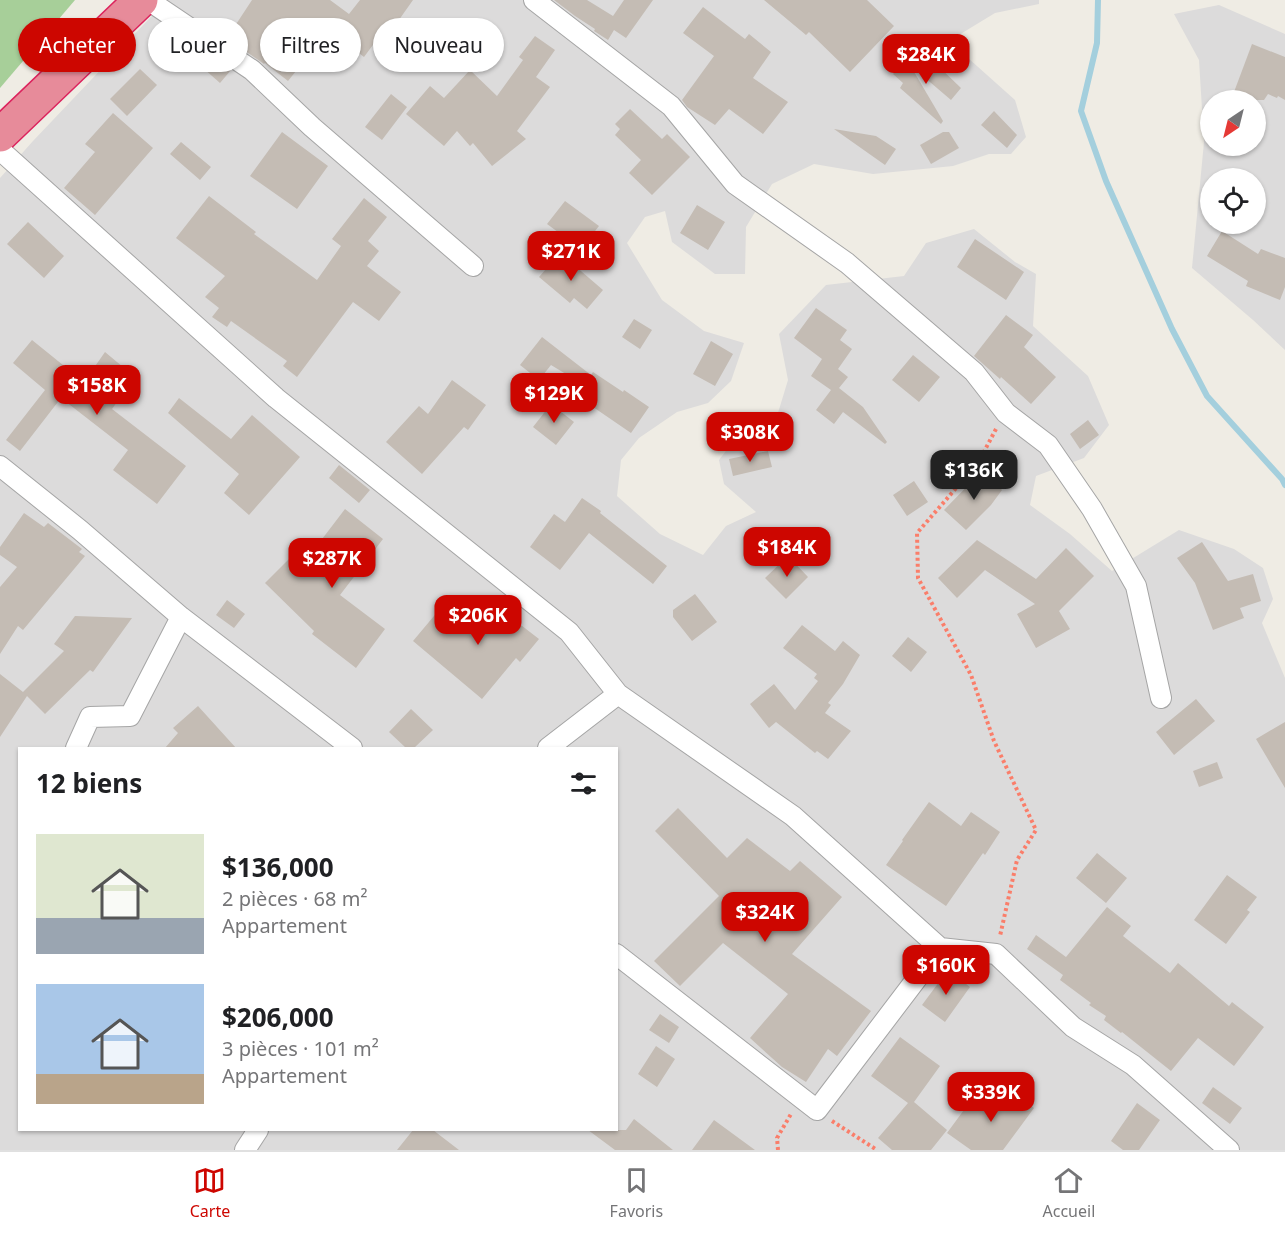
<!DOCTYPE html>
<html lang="fr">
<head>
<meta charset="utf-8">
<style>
	body { margin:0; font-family:"Noto Sans",sans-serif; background:#f2f2f2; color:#202124; height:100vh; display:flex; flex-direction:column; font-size:22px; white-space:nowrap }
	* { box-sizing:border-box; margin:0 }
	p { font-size:20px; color:#757577 }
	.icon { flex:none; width:33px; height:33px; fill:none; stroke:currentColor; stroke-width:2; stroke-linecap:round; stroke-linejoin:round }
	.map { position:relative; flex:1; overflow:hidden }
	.drawer { position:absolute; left:18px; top:747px; width:600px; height:384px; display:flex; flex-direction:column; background:#fff; border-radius:0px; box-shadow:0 2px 4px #0004 }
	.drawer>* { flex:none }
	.banner { position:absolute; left:18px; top:18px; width:600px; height:54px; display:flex; gap:12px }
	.needle { width:39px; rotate:215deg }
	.fabs { position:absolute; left:1200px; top:90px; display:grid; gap:12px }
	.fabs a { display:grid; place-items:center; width:66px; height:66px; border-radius:50%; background:#fff; box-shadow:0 2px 4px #0004; font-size:30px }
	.price { position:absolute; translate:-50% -51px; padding:0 14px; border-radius:12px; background:#cd0600; color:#fff; font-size:20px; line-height:39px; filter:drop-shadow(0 2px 3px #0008) }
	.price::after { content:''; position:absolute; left:50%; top:36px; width:18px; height:14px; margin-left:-9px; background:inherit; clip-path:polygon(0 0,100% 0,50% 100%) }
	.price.selected { background:#222; color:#fff }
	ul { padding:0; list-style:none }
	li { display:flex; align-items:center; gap:18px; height:150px; padding:0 18px }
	li span { display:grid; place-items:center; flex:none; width:168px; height:120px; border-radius:0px; color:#555 }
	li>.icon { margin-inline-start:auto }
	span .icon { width:72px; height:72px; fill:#fffc; stroke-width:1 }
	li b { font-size:26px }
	h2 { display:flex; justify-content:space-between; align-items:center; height:72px; padding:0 18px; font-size:26px }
	.tag { padding:0 21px; border-radius:27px; background:#fff; box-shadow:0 2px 4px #0004; font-size:21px; line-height:54px }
	.tag.selected { background:#cd0600; color:#fff }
	.tabs { display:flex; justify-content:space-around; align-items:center; height:84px; border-top:2px solid #e0e0e0; background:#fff; font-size:16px; color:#757577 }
	.tabs a { display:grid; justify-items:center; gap:3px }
	.tabs .selected { color:#cd0600 }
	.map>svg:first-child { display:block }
</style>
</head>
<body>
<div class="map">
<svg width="1285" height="1150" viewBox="0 0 1285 1150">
	<rect width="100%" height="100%" fill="#efece4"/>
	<!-- residential -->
	<path fill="#dcdbdb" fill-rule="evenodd" d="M167 0H1039V4L995 13 949 41 1015 100 1026 137 1011 154H989L953 166 873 174 814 164 772 184 746 227 745 274H715L672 242 665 211 645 217 627 243 662 300 704 331 744 343 731 381 708 403 677 412 639 438 621 460 617 496 660 534 703 555 726 526 756 512 724 484 719 460 735 439 774 426 788 380 779 334 826 285 904 276 926 243 974 229 1015 262 1036 274 1033 326 1088 376 1109 425 1084 458 1036 476 1030 505 1070 534 1112 571 1179 530 1234 549 1263 568 1273 599 1262 623 1285 678V1150H0V178L33 141ZM20 748H616V1130H20Z
		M1219 5 1285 34V350L1253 320 1192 268 1204 142 1199 60 1174 14ZM1210 100H1256V146H1210ZM1210 178H1256V224H1210Z"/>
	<!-- forest -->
	<path fill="#a7cf99" d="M0 0H75L0 88Z"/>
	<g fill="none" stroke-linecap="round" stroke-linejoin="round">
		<!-- stream -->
		<path stroke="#a4cfdd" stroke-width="6" d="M1098 0 1097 43 1081 111 1106 181 1172 329 1207 396 1282 479 1285 485"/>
	</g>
	<!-- building -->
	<path fill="#c4bcb4" d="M252 0H330L349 14 360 0H413L389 34 384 30 364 57 329 30 288 81 265 63 264 64 227 38Z
		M554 0H587L613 16 624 0H653L626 38 614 30 608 40 594 31 595 29 575 16Z
		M764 0H867L894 26 850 72 809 32 806 35Z
		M703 7 745 39 749 34 771 52 753 78 788 102 763 134 729 109 715 125 687 107 682 100 714 56 683 33Z
		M535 36 555 50 536 77 550 87 517 131 526 139 492 166 473 143 470 146 457 131 444 146 406 114 430 86 444 98 470 70 497 96 523 60 519 57Z
		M1252 44 1285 57V100L1278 96 1277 98 1268 94 1264 100H1231Z
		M212 58 231 70 220 83 203 68Z
		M906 59 910 65 935 63 961 88 951 100 910 65 943 121 941 124 900 88 903 83 893 74Z
		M140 69 157 85 127 116 110 99Z
		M391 94 407 107 382 140 365 127Z
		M630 109 662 139 667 134 690 157 652 195 629 173 641 160 615 135 620 129 615 124Z
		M994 111 1017 135 1007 148 981 125Z
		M113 113 153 148 95 215 64 188 95 152 85 144Z
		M834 129 876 136 896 149 885 165Z
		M282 132 328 166 297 209 250 176Z
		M943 132H949L959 148 931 164 920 145Z
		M181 142 211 167 200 180 170 154Z
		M209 196 256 232 254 234 317 280 341 246 332 239 364 198 387 217 368 241 379 251 367 266 401 292 379 321 353 302 297 377 283 366 287 361 231 321 227 327 212 317 219 308 205 297 225 276 176 238Z
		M565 201 599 226 581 249 547 224Z
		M697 205 725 222 708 250 680 233Z
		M28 222 64 256 44 278 7 244Z
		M1222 231 1258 254 1261 249 1285 258V287L1280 300 1246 286 1248 281 1207 256Z
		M975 239 1024 272 1006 300 957 267Z
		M560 253 603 290 587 309 574 298 570 303 539 277Z
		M816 308 847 330 840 340 852 349 838 369 848 377 839 388 863 407 887 442 885 444 843 412 834 424 816 410 831 390 811 376 822 359 794 338Z
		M1006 315 1033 335 1024 347 1056 377 1031 404 1001 377 1000 379 974 356Z
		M634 319 652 330 640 349 622 337Z
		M542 337 591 375 593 372 623 392 624 390 649 407 631 433 577 396 584 385 551 365 539 380 520 365Z
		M32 340 84 382 105 352 135 377 112 409 186 466 157 504 113 470 128 450 61 398 20 451 6 440 45 390 13 363Z
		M711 341 733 354 715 386 693 374Z
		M913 355 940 377 919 402 892 380Z
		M452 380 486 405 468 430 464 427 422 474 386 442 419 406 428 414Z
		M179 398 231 439 252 415 300 457 249 515 224 493 239 474 168 413Z
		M551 404 574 422 556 445 533 427Z
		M1088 420 1099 435 1080 449 1070 434Z
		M768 451 772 467 733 476 729 459Z
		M339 465 370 490 359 503 329 478Z
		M982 471 1002 490 991 505 966 530 944 510Z
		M914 481 928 502 907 516 893 495Z
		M582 498 601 511 600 513 667 566 653 584 589 533 560 570 530 547 554 514 565 522Z
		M345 509 383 539 340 595 385 629 356 668 312 634 314 631 265 583 293 555 303 564Z
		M24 513 44 527 48 523 82 549 79 552 85 556 23 630 18 626 0 654V587L17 567 0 555V547Z
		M977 540 1036 579 1066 548 1094 576 1059 611 1070 629 1036 648 1017 614 1035 604 985 570 957 598 938 578Z
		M1202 542 1228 581 1253 574 1261 601 1240 608 1244 618 1213 630 1195 583 1177 558Z
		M788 556 808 577 786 599 765 578Z
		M695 594 717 622 692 641 673 617V610Z
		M495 596 520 618 517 622 539 639 520 662 516 658 482 699 413 641 439 610 465 632Z
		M227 600 245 614 234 628 216 615Z
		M75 616 132 618 93 672 90 670 45 714 27 696 0 737V674L23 692 64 651 54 644Z
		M802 625 835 651 843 641 860 655 843 684 828 703 831 705 825 713 851 731 828 759 817 751 815 753 776 722 769 728 750 704 774 684 795 710 818 681 814 678 817 674 783 648Z
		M908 637 927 652 911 672 892 656Z
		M1196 699 1215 721 1174 755 1156 732Z
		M198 706 236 748H165L178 733 173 728Z
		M411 709 433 730 414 748H406L389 732Z
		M1285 722V788L1256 739Z
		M1217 762 1223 778 1199 787 1193 771Z
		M929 802 961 826 971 812 1000 832 985 855 983 853 946 906 886 865 903 841 902 840Z
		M678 808 727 858 747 838 790 871 800 861 842 897 792 954 871 1011 837 1056 828 1049 806 1082 782 1067 750 1038 788 994 723 943 680 986 654 961 719 896 655 831Z
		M1097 853 1127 878 1106 903 1076 878Z
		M1227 875 1257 897 1247 910 1250 912 1226 944 1194 920Z
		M1107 907 1131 926 1123 936 1170 973 1178 963 1229 1006 1232 1002 1264 1027 1234 1066 1198 1038 1171 1071 1122 1032 1121 1033 1104 1020 1106 1016 1089 1005 1091 1003 1060 980 1063 975 1027 949 1036 935 1066 957Z
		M948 970 970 987 945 1022 922 1005Z
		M660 1014 679 1027 669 1043 649 1030Z
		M900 1037 940 1066 914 1102 947 1130 931 1150H892L878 1138 908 1103 871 1076Z
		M656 1046 675 1059 657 1087 638 1074Z
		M1009 1087 1034 1108 1003 1150H971L947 1133 972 1099 990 1113Z
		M1213 1087 1242 1108 1230 1124 1202 1103Z
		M1137 1103 1160 1120 1139 1150H1123L1111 1141Z
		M634 1119 673 1150H615L588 1130H626Z
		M714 1120 755 1150H692Z
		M413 1130H433L459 1150H397Z"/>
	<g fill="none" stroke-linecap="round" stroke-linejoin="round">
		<defs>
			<path id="street" d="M148 0 252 70 312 127 473 266
				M534 0 671 106 735 184 847 263 974 372 1006 413 1048 445 1092 509 1136 586 1161 698
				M0 150 276 398 569 632 618 694 793 816 940 948 817 1110 616 954
				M0 466 80 530 181 617 352 748
				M76 748 90 717 130 716 181 617
				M548 748 618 694
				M940 948 996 954 1073 1027 1133 1065 1229 1150
				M245 1150 258 1130"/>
			<path id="highway" d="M0 135 141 0"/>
		</defs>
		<!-- street casing -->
		<use href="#street" stroke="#a5a5a5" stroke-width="22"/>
		<!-- highway casing -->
		<use href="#highway" stroke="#dc235d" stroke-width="36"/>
		<!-- path -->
		<path stroke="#fa7e6a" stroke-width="4" stroke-dasharray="3 3" stroke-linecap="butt" d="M996 429 978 463 917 533 918 578 971 675 994 741 1036 830 1017 860 1000 936
			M832 1121 877 1150
			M778 1150 777 1138 791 1114"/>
		<!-- street -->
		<use href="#street" stroke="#fff" stroke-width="20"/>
		<!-- highway -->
		<use href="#highway" stroke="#e78b9a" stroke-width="33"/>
	</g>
</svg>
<div class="fabs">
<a><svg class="needle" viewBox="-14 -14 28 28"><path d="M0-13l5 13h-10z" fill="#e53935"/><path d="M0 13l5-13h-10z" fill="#757577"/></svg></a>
<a><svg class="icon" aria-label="locate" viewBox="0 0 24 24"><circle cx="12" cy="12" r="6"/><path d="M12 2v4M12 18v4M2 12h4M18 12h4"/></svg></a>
</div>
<b class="price" style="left:926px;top:85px">$284K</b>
<b class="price" style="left:571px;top:282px">$271K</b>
<b class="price" style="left:97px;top:416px">$158K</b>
<b class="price" style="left:554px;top:424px">$129K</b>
<b class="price" style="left:750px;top:463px">$308K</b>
<b class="price selected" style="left:974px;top:501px">$136K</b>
<b class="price" style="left:787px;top:578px">$184K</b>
<b class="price" style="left:332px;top:589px">$287K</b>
<b class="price" style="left:478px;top:646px">$206K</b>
<b class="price" style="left:765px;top:943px">$324K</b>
<b class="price" style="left:946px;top:996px">$160K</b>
<b class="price" style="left:991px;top:1123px">$339K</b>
<div class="banner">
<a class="tag selected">Acheter</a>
<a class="tag">Louer</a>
<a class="tag">Filtres</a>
<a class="tag">Nouveau</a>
</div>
<section class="drawer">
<h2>12 biens<svg class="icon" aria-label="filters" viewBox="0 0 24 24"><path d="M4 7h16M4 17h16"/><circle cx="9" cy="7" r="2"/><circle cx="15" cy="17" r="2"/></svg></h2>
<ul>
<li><span style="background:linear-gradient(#dfe7d0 70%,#9aa5b1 0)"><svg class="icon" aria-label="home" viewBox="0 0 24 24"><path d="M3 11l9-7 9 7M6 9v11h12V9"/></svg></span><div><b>$136,000</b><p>2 pièces · 68 m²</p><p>Appartement</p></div></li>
<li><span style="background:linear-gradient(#a9c7e8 75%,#b9a48a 0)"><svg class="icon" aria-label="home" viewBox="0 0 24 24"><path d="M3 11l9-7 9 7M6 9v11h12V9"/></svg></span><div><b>$206,000</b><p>3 pièces · 101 m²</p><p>Appartement</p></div></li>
</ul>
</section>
</div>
<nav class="tabs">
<a class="selected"><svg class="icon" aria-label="map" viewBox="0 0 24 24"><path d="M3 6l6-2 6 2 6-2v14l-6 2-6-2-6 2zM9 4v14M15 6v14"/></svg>Carte</a>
<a><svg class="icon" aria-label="saved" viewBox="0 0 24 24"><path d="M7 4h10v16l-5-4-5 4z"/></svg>Favoris</a>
<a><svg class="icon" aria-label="home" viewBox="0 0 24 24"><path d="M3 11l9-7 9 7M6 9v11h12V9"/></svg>Accueil</a>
</nav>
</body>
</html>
